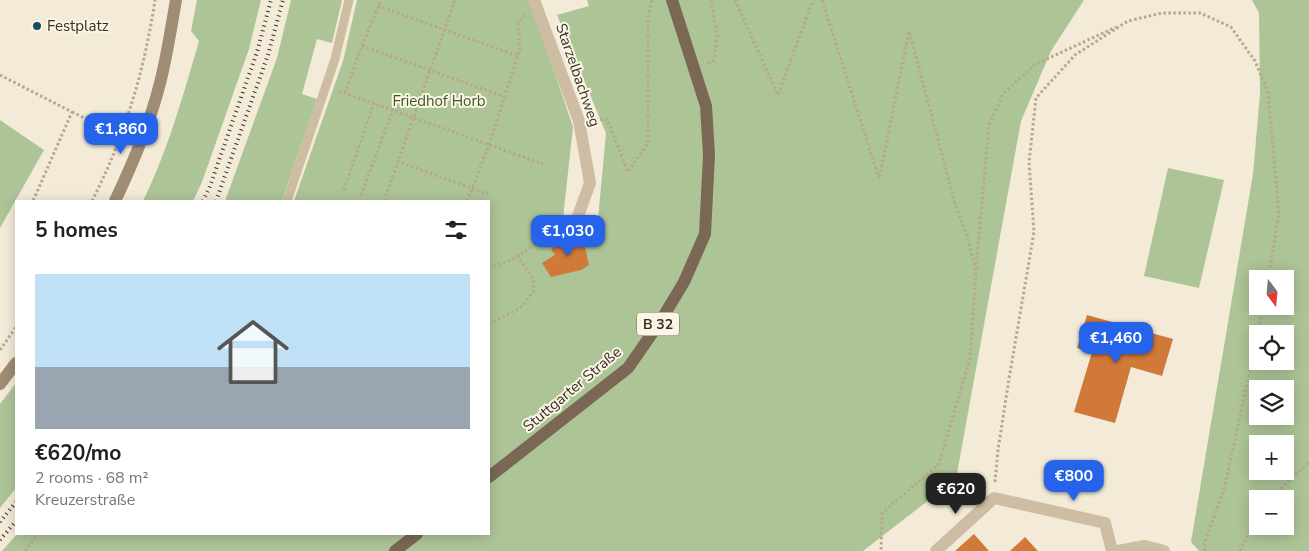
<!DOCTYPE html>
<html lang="en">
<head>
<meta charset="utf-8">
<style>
	body { margin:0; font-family:"Nunito Sans",sans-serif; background:#f6f6f6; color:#222; height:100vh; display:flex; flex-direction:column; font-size:19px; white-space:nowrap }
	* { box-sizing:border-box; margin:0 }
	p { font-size:16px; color:#767676 }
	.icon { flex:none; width:28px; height:28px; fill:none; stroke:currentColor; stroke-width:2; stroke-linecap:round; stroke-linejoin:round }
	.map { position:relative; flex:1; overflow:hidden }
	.panel { position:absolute; left:15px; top:200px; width:475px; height:335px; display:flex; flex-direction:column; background:#fff; border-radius:0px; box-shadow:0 2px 12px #0003 }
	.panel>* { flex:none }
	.needle { width:32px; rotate:164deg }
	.tools { position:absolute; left:1249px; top:270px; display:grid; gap:10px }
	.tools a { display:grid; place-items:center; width:45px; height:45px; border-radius:0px; background:#fff; box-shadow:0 2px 12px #0003; font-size:25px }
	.price { position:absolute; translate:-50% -42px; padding:0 11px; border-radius:10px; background:#2563eb; color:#fff; font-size:16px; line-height:32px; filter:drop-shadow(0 1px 2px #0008) }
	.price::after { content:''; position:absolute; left:50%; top:30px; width:15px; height:11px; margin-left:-8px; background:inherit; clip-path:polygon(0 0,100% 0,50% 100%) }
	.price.on { background:#222; color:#fff }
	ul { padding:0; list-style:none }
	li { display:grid; align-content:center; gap:10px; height:265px; padding:0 20px }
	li+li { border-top:1px solid #e0e0e0 }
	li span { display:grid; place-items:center; height:155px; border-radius:0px; color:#555 }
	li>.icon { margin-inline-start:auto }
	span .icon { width:90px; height:90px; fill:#fffc; stroke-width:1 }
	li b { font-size:21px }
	h2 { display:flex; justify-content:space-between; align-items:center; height:60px; padding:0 20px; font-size:21px }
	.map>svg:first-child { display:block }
</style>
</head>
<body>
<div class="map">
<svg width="1309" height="551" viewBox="0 0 1309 551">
	<rect width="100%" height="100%" fill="#f3ebd8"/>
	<!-- green -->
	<path fill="#adc497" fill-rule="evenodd" d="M197 0H261L249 49 202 182 193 201H143C168 150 183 96 199 41L191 31Z
		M291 0H342L332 43 317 39 302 94 317 99 282 201H225L277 58Z
		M357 0H529L541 32 573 127 563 218 598 219 606 133 557 15 589 6 587 0H1084L1051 51 1021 121 956 479 863 551H2L17 534H489V201H294L343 61Z
		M1252 0H1309V551H1199L1191 542 1253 174 1260 94 1259 13ZM1258 279H1285V306H1258ZM1258 334H1285V361H1258ZM1258 389H1285V416H1258ZM1258 444H1285V471H1258ZM1258 499H1285V526H1258Z
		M0 120 44 150 0 228Z
		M1168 168 1224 180 1199 288 1144 276Z
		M16 383V488L0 508V404Z"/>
	<!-- building -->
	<path fill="#d07939" d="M582 235 589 265 581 270 551 277 542 263 555 255 551 249 568 238Z
		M1087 315 1173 339 1162 376 1131 367 1115 423 1074 412 1092 352 1077 348Z
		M974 534 989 551H955Z
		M1025 537 1038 551H1010Z"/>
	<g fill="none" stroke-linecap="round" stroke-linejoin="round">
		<!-- path -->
		<path stroke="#b8a78d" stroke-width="3" stroke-dasharray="2.5 2.5" stroke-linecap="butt" d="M735 0 778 95 813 0
			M822 0 879 179 909 31 956 207 967 235 976 272 970 358 939 464 882 513 881 551
			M378 6 518 56
			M362 46 381 0
			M708 64 714 60 717 37 711 0
			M0 75 72 112 33 201
			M339 91 543 164
			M345 93 362 46 505 97
			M72 112 122 136
			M595 120 607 119 628 172 648 143V18L652 0
			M397 161 488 194
			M344 190 374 103
			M361 195 393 110
			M92 201C125 136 144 72 155 0
			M384 201 455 0
			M467 201 489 145 520 49 518 24 524 15
			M489 268 511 260 564 226
			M976 269 989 125 1003 94 1034 65 1116 27
			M489 324 520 308 534 291 533 279 517 255
			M1258 334 1263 306
			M0 350 16 327
			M995 482 998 450 1009 379 1034 232 1029 162 1036 98 1075 55 1128 21 1162 13H1200L1231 27 1255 61 1268 92 1279 213 1268 279
			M1270 499 1309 462
			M25 551 38 534
			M1205 551 1204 544 1224 490 1258 334
			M1240 551 1258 514"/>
		<!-- lane -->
		<path stroke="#ccbda3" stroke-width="9" d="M287 201 335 59 349 0"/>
		<!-- street -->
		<path stroke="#ccbda3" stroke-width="12" d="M534 0 579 121 590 183 577 219
			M936 551 994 498 1105 523 1112 551
			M1118 551 1145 546 1164 551"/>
		<!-- secondary -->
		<path stroke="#a08c74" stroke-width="12" d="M115 201C133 163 150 124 160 83 167 56 171 28 176 0
			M0 384 16 363"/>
		<!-- primary -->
		<path stroke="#7a6855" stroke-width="12" d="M489 477 628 368 660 322 684 282 705 234 709 155 706 106 672 0
			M395 551 417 534"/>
		<!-- rail -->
		<path stroke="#372e26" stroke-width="4" stroke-dasharray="1 4" stroke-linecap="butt" d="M203 201 210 186 257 52 271 0
			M216 201 268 55 283 0
			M0 522 16 502
			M0 540 16 521"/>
	</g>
	<!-- markers -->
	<circle fill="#184b5c" stroke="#fbf5e5" stroke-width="2" cx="37" cy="26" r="5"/>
	<g text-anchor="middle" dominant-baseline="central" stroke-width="4" stroke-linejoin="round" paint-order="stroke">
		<!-- shield labels -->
		<rect fill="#fbf5e5" stroke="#726a5f" stroke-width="1" x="637" y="312.5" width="42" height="23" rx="4"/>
		<g font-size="14" font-weight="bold" fill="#372e26">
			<text x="658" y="324">B 32</text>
		</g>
		<!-- poi labels -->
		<g font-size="15" fill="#372e26" stroke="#fbf5e5" text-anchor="start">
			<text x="47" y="26">Festplatz</text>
		</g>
		<!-- street labels -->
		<g font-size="15" fill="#372e26" stroke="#fbf5e5">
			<text transform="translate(578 75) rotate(71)">Starzelbachweg</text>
			<text transform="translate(572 389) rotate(-40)">Stuttgarter Straße</text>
		</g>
		<!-- park labels -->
		<g font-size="15" fill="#3d5727" stroke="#fbf5e5">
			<text x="439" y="101">Friedhof Horb</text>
		</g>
	</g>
</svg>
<div class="tools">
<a><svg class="needle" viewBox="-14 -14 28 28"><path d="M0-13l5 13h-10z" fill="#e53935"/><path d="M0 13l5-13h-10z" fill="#767676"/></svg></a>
<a><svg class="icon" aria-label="locate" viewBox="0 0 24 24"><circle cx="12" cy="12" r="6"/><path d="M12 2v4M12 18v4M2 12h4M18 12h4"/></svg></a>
<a><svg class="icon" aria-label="layers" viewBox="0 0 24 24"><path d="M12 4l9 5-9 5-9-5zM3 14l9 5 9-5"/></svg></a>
<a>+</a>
<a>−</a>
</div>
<b class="price" style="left:121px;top:155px">€1,860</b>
<b class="price" style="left:568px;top:257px">€1,030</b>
<b class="price" style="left:1116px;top:364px">€1,460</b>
<b class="price" style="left:1074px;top:502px">€800</b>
<b class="price on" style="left:956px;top:515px">€620</b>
<section class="panel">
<h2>5 homes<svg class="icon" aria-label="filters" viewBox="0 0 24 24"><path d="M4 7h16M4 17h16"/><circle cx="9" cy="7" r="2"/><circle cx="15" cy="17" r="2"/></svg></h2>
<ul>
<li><span style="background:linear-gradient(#bfe0f5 60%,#9aa5b1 0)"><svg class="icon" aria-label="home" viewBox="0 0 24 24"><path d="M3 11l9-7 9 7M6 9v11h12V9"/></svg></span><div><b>€620/mo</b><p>2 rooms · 68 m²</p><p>Kreuzerstraße</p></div></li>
</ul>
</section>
</div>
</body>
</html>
